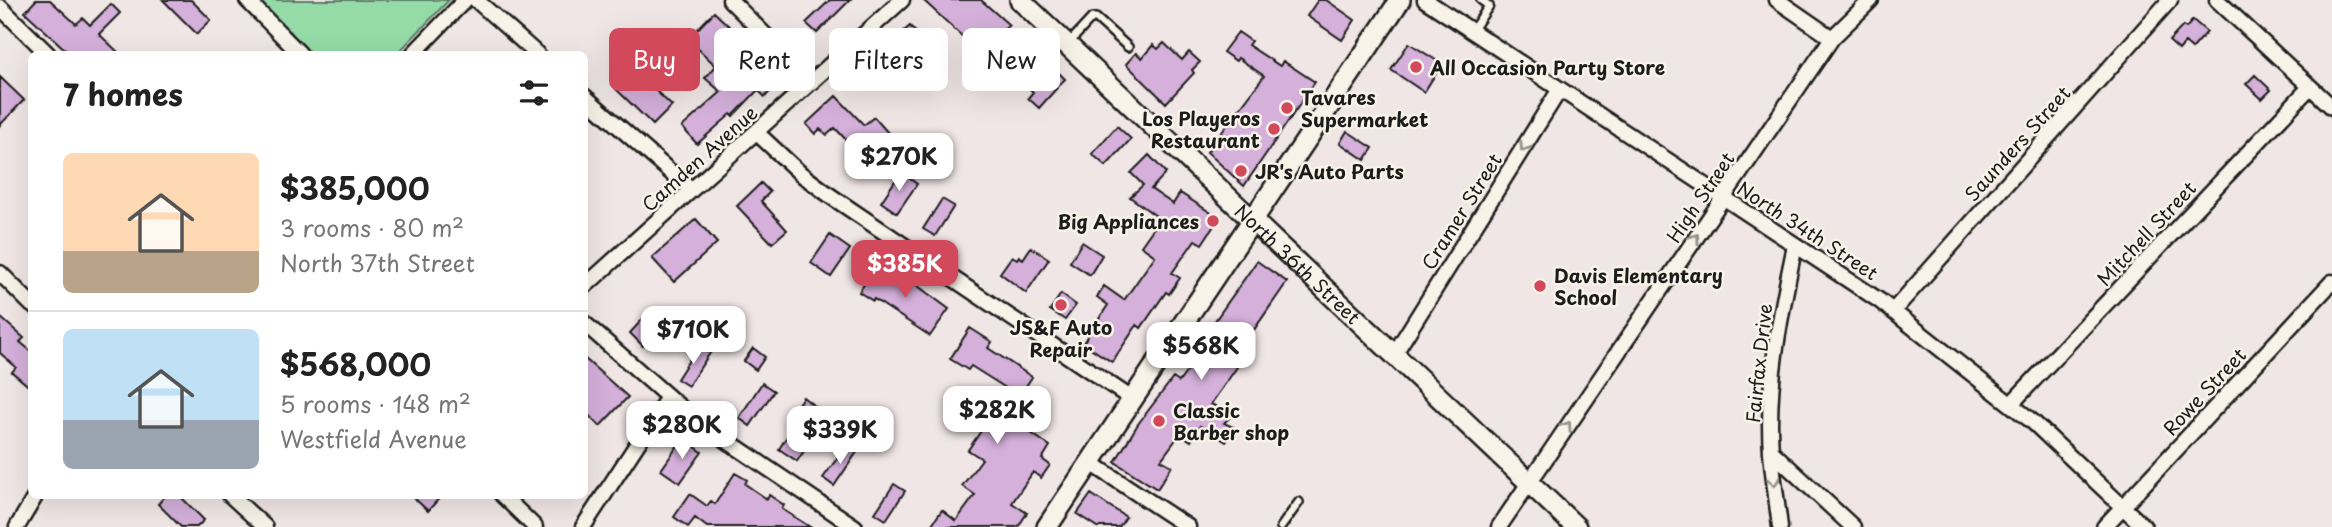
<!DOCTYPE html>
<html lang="en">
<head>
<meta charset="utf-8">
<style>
	body { margin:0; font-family:"Playpen Sans",sans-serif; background:#f6f6f6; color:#222; height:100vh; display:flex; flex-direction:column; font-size:26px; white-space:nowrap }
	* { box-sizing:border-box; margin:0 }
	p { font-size:23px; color:#767676 }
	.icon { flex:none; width:38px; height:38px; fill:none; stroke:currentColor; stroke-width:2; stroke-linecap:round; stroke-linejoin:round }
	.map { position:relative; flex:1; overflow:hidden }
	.sheet { position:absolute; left:28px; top:51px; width:560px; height:448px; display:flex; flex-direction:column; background:#fff; border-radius:10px; box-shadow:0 7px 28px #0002 }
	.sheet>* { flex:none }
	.banner { position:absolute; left:609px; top:28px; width:665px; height:63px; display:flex; gap:14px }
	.price { position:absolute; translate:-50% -60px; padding:0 16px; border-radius:14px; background:#fff; color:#222; font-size:23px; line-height:46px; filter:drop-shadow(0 2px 4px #0008) }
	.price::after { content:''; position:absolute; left:50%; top:42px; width:21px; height:16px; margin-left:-10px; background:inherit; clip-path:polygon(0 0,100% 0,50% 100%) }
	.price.on { background:#d1495b; color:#fff }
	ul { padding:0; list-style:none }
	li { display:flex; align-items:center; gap:21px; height:175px; padding:0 35px }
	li+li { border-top:2px solid #e0e0e0 }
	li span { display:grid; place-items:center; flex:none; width:196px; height:140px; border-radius:10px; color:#555 }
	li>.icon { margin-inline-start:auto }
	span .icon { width:84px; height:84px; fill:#fffc; stroke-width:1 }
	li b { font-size:30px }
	h2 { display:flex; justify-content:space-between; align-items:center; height:84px; padding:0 35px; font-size:30px }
	.pill { padding:0 24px; border-radius:10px; background:#fff; box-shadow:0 7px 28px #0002; font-size:24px; line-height:63px }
	.pill.on { background:#d1495b; color:#fff }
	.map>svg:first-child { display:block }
</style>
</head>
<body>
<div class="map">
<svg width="2332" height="527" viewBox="0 0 2332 527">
	<rect width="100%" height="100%" fill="#f0e6e5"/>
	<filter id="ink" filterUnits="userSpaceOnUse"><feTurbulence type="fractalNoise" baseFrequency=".0143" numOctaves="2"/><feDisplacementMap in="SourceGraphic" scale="14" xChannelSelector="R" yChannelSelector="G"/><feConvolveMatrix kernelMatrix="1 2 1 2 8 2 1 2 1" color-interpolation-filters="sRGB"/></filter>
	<g filter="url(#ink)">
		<!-- green -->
		<path fill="#95dba8" stroke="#587c62" stroke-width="2" d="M255 0H449L397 54H309Z"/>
		<!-- building -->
		<path fill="#d4b0da" stroke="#1c1c1c" stroke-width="2" d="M36 0H50L76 24 83 18 90 25 111 4 120 13 99 34 120 54H70L25 12Z
			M163 0H191L211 20 197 34Z
			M830 0H850L817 33 806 23Z
			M923 0H981L1009 25 979 52Z
			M1318 0H1326L1355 20 1342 40 1307 16Z
			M714 12 749 45 755 39 788 72 765 97 758 90 733 116 731 114 697 144 682 127 721 92 705 78 716 66 688 39Z
			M2193 20 2207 32 2192 49 2185 43 2179 50 2169 41 2183 26 2186 28Z
			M910 26 935 54 900 86 874 57Z
			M1238 32 1251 41 1248 45 1280 66 1283 61 1315 82 1244 186 1207 152 1264 76 1238 58 1236 61 1223 52Z
			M680 40 689 49 677 60 668 51Z
			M1028 42 1065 79 1039 108 1028 98 1033 92 1009 69 1021 56 1017 52Z
			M1164 43 1182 60 1189 52 1200 62 1192 70 1194 73 1166 103 1126 64 1136 53 1142 58 1153 45 1158 49Z
			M1409 43 1442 64 1424 92 1391 70Z
			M634 70 672 106 653 125 616 89Z
			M2255 75 2271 90 2262 99 2246 84Z
			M0 77 24 100 0 125Z
			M836 96 864 125 874 117 889 134 863 158 835 128 827 135 820 129 815 134 806 124Z
			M1117 126 1131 139 1106 166 1092 154Z
			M1347 131 1373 148 1365 160 1340 143Z
			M1149 155 1166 173 1151 189 1173 204 1180 193 1219 218 1202 244 1195 240 1172 273 1180 278 1169 294 1166 292 1141 328 1137 325 1112 362 1083 343 1108 305 1097 297 1104 286 1124 300 1155 256 1141 246 1160 219 1130 197 1143 185 1131 173Z
			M901 172 917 184 897 213 881 202Z
			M761 183 770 192 761 201 787 230 772 243 737 206Z
			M942 199 954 206 935 236 923 229Z
			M696 219 717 243 674 282 652 258Z
			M830 235 850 249 831 277 811 263Z
			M1082 242 1102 255 1090 275 1070 262Z
			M1031 247 1049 259 1026 293 1000 273 1012 256 1017 259 1019 256 1023 259Z
			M1257 261 1287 282 1231 363 1237 367 1211 404 1227 412 1226 415 1229 418 1224 423 1233 427 1231 431 1233 432 1226 442 1200 426 1191 441 1180 434 1161 460 1172 466 1157 489 1115 462 1138 424 1173 378 1179 382 1218 329 1212 325Z
			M877 265 904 282 907 278 949 309 930 336 874 299 873 301 859 292Z
			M1061 294 1076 305 1065 320 1050 310Z
			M650 311 664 325 643 346 630 333Z
			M0 317 24 338 20 342 32 352V389L12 372 16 367 0 353Z
			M970 328 992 342 988 348 1032 377 1006 416 1050 446 1042 459 1050 465 1041 478 1033 472 1012 503 1027 513 1018 527H930L942 510 956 521 975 495 962 486 982 459 968 450 1009 390 971 366 968 370 950 359Z
			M698 346 710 353 688 386 677 379Z
			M753 348 765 357 756 370 744 361Z
			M584 358 628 397 600 426 584 411Z
			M762 383 774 391 750 426 739 418Z
			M803 397 818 409 810 421 794 410Z
			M801 415 820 428 797 461 779 449Z
			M683 438 702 452 680 483 661 470Z
			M847 445 857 452 834 486 823 478Z
			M735 473 747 480 745 484 767 499 769 495 784 505 782 509 810 527H707L695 518 688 527 674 517 690 494 707 506 711 501 715 504Z
			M894 484 905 491 886 520 875 513Z
			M1091 494 1126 517 1119 527H1097L1077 514Z
			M166 495H179L204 520 197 527H181L158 504Z
			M411 495H442L428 511Z"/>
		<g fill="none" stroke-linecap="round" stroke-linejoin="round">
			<defs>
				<path id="service" d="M1472 31 1489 6 1481 0
					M1068 44 1092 18H1096L1128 47
					M1281 527 1299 502"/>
				<path id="minor" d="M247 0 300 54
					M476 0 537 54
					M730 0 812 82
					M1425 0 1880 301 2033 422 2144 527
					M1777 0 1832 38
					M2217 0 2332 107
					M0 7 48 54
					M413 54 465 0
					M584 96 691 190
					M756 132 801 174 832 197 1132 399
					M0 273 32 305
					M584 287 902 0
					M1893 311 2170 0
					M584 323 689 415 855 527
					M1395 353 1560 89
					M2011 404 2310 87
					M1771 451 1853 527
					M1091 463 1188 527
					M230 495 265 527
					M502 495 535 527
					M17 527 36 495
					M583 527 668 397
					M1499 527 1832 38 1871 0
					M1780 527C1777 502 1773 477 1771 452 1766 382 1781 313 1795 245
					M2104 527 2332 282"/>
				<g id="tertiary">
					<path id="s1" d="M1020 0 1576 527"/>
					<path d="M1047 527 1400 0"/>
				</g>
			</defs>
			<!-- service casing -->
			<use href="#service" stroke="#1c1c1c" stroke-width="12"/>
			<!-- minor casing -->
			<use href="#minor" stroke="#1c1c1c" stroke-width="19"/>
			<!-- tertiary casing -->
			<use href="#tertiary" stroke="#1c1c1c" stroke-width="24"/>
			<!-- service -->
			<use href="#service" stroke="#f7f3e8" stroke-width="7"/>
			<!-- minor -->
			<use href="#minor" stroke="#f7f3e8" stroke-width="14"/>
			<!-- tertiary -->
			<use href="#tertiary" stroke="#f7f3e8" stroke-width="19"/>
		</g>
		<!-- one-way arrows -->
		<defs><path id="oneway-chevron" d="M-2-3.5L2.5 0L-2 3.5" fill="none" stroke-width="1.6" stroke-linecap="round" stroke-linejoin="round" transform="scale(1.75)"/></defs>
		<g stroke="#94928c">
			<use href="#oneway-chevron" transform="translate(1524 147) rotate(122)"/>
			<use href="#oneway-chevron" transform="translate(1695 238) rotate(-56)"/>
			<use href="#oneway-chevron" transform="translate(1567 426) rotate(-56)"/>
			<use href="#oneway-chevron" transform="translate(1774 482) rotate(83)"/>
		</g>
	</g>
	<!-- markers -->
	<g fill="#d1495b" stroke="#f7f3e8" stroke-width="2.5">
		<circle cx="1416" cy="67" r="7"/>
		<circle cx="1287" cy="108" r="7"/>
		<circle cx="1274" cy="129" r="7"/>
		<circle cx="1241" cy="171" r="7"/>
		<circle cx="1213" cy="221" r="7"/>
		<circle cx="1540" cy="286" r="7"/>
		<circle cx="1061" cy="305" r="7"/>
		<circle cx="1159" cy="421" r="7"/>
	</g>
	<g text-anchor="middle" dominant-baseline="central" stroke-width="5" stroke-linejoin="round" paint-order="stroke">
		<!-- poi labels -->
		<g font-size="19" font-weight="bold" fill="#1c1c1c" stroke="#f7f3e8" text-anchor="start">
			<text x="1430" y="67">All Occasion Party Store</text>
			<text x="1301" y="97">Tavares<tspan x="1301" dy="22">Supermarket</tspan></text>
			<text x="1260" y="118" text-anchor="end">Los Playeros<tspan x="1260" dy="22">Restaurant</tspan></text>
			<text x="1255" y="171">JR's Auto Parts</text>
			<text x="1199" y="221" text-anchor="end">Big Appliances</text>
			<text x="1554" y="275">Davis Elementary<tspan x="1554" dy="22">School</tspan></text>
			<text x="1061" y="327" text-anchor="middle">JS&amp;F Auto<tspan x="1061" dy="22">Repair</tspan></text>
			<text x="1173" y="410">Classic<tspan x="1173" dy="22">Barber shop</tspan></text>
		</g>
		<!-- street labels -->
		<g font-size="19" fill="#1c1c1c" stroke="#f7f3e8">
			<text transform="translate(2017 143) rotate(-48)">Saunders Street</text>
			<text transform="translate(699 158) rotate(-42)">Camden Avenue</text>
			<text transform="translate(1700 197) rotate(-56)">High Street</text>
			<text transform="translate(1461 211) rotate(-58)">Cramer Street</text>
			<text transform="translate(1808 230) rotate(33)">North 34th Street</text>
			<text transform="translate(2146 233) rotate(-47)">Mitchell Street</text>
			<text stroke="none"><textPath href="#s1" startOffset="383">North 36th Street</textPath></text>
			<text transform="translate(1758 363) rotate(-84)">Fairfax Drive</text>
			<text transform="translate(2204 391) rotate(-47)">Rowe Street</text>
		</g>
	</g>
</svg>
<b class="price" style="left:899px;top:193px">$270K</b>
<b class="price on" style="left:905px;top:300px">$385K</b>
<b class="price" style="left:693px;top:366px">$710K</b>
<b class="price" style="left:1201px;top:382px">$568K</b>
<b class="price" style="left:997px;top:446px">$282K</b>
<b class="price" style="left:682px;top:461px">$280K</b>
<b class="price" style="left:840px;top:466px">$339K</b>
<div class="banner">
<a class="pill on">Buy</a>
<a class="pill">Rent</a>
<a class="pill">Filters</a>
<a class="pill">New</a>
</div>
<section class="sheet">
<h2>7 homes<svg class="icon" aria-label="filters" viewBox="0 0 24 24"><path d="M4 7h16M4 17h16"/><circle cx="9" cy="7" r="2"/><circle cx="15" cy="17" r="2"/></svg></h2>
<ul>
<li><span style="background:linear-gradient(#ffd9b3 70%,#b9a48a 0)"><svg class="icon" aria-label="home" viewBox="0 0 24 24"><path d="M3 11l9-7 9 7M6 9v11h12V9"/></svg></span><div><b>$385,000</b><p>3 rooms · 80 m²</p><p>North 37th Street</p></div></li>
<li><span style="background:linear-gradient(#bfe0f5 65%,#9aa5b1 0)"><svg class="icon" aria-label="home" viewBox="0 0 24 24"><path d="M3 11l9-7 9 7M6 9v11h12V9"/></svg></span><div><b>$568,000</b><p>5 rooms · 148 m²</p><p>Westfield Avenue</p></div></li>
</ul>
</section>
</div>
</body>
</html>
